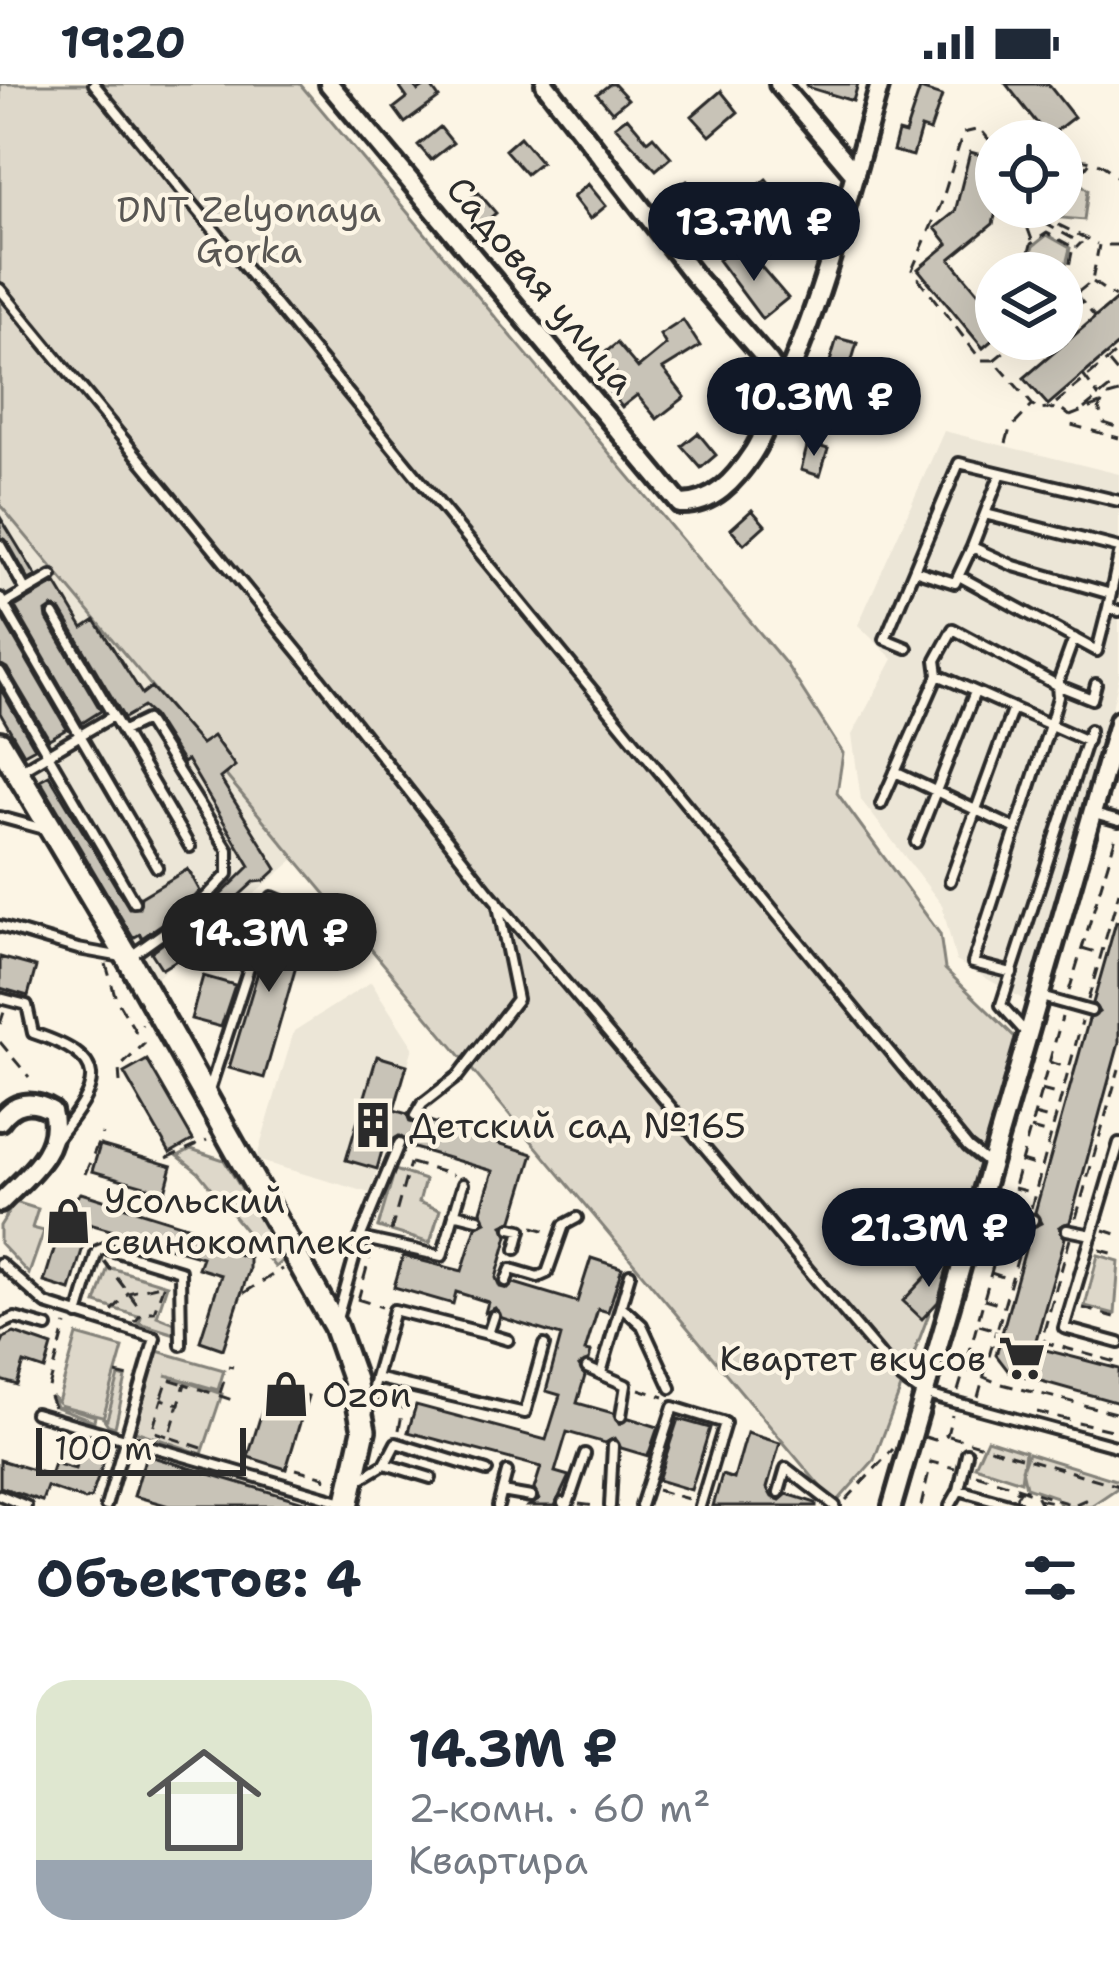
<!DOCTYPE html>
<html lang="ru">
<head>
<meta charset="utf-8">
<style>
	body { margin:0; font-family:"Shantell Sans",sans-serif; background:#f2f2f3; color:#1f2937; height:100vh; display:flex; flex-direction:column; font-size:45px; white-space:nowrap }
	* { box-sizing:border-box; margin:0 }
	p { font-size:39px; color:#747a83 }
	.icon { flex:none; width:66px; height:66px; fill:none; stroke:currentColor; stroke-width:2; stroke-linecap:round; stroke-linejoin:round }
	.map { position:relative; height:1422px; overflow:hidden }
	.drawer { display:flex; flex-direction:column; background:#fff; flex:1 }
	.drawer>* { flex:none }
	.buttons { position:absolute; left:975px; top:36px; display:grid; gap:24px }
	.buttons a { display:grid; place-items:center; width:108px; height:108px; border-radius:50%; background:#fff; box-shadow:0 12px 48px #0002; font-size:60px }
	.scale { position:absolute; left:36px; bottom:30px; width:210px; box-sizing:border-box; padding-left:12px; border:6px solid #2b2b2b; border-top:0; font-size:33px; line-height:42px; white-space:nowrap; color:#2b2b2b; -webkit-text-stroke:9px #fcf5e5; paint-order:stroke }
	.price { position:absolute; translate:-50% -102px; padding:0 27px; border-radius:42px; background:#111827; color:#fff; font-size:39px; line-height:78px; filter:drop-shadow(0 3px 6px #0008) }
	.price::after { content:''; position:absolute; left:50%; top:72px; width:36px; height:27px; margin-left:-18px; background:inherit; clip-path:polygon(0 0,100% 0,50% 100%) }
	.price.selected { background:#222; color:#fff }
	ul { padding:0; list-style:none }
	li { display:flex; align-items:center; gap:36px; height:300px; padding:0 36px }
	li span { display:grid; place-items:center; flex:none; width:336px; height:240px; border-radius:36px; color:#555 }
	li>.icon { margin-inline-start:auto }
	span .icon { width:144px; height:144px; fill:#fffc; stroke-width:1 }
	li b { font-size:51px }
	h2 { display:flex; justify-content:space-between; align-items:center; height:144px; padding:0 36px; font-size:51px }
	.status { display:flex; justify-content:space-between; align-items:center; height:84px; padding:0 60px; background:#fff; direction:ltr }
	.status svg { height:33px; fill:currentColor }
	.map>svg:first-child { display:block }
</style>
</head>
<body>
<div class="status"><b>19:20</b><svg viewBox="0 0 49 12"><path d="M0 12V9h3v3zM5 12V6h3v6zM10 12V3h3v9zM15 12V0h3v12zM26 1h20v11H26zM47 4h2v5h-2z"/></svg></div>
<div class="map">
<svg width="1119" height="1422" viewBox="0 0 1119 1422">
	<rect width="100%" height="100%" fill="#fcf5e5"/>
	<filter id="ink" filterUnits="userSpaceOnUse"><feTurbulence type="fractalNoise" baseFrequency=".00833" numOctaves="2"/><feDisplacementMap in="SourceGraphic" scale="24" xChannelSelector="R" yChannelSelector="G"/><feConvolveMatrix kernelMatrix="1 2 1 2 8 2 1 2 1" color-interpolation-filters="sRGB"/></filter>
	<g filter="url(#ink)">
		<!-- built -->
		<path fill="#ece6d7" d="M944 347 1119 390V592L1101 676 1033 921 956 877 942 821 861 716 852 651 893 575 858 541Z
			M0 421 295 775 152 898 0 633Z
			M371 898 413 963 370 1109 256 1076 294 947Z"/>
		<!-- green -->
		<path fill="#ded8ca" stroke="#84827a" stroke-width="3" d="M0 0H300L786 580 843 669 837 709 940 850 945 885 1022 960 951 1171 874 1376 835 1420 0 421Z
			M1065 86 1088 106 1084 136 1050 133 1052 123H1062Z
			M1047 151 1070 164 1064 189H1026L1033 162Z
			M191 1065 224 1076 284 1175 275 1183 198 1088 178 1072Z
			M395 1086 425 1096 419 1118 440 1126 430 1159 378 1143Z
			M15 1118 38 1125 32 1144 44 1147 29 1190 0 1159V1142Z
			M1098 1171 1119 1177 1115 1230 1085 1222Z
			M108 1183 167 1201 157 1232 175 1239V1250L139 1239 141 1233 96 1219Z
			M77 1251 123 1264 103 1334 107 1335 119 1292 126 1294 115 1343 108 1341 102 1332 59 1321 95 1332 94 1337 56 1323 52 1312 58 1318Z
			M157 1267 224 1286 218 1306 166 1291 222 1310 202 1370 135 1347Z
			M987 1355 1025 1367 1021 1397 975 1382Z
			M1028 1369 1119 1397V1403L1091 1422H1061L1056 1413 1026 1403 1022 1385Z"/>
		<!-- building -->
		<path fill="#c8c3b7" stroke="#2b2b2b" stroke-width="3" d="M406 0H413L418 7 429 0 439 14 405 39 394 24 407 14 400 4Z
			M610 0H614L628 15 612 28 597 10Z
			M807 0H858L853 17 807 3Z
			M1006 0H1048L1074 33 1048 53Z
			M920 5 942 12 930 47 921 44 913 72 893 67 898 48 905 50Z
			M721 7 738 28 710 52 692 32Z
			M627 33 647 57 653 52 671 73 656 86 615 42Z
			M440 43 453 59 431 76 418 61Z
			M520 53 541 78 526 90 505 66Z
			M970 68 996 75V128L993 140 950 175 996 230V253L983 264 918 185 948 160 935 144 955 128Z
			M766 95 778 110 757 127 745 112Z
			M687 97 705 119 689 132 671 110Z
			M588 100 606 122 590 135 573 113Z
			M478 108 496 129 481 142 463 121Z
			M732 165 749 186 758 179 788 214 762 235 718 176Z
			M1119 213V260L1048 321 1024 294Z
			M683 236 700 262 663 285 685 313 657 335 637 311 622 323 609 307 622 297 602 271 617 259 638 284 666 261 660 251Z
			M837 254 857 259 849 286 829 281Z
			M754 287 767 301 746 320 733 305Z
			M698 349 716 371 701 384 682 362Z
			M808 359 828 365 820 392 801 386Z
			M752 426 765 441 744 460 731 445Z
			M0 433 36 492 29 496 7 457 0 453Z
			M56 499 83 544 95 536 142 610 151 603 201 660 213 652 235 682 220 694 277 785 264 797 254 798 176 869 180 874 162 885 151 868 195 836 250 782 187 676 183 679 153 632 143 623 124 634 61 527 53 523 46 528 47 535 101 627 82 639 15 523Z
			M0 530 67 645 49 655 7 584 0 580Z
			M0 604 35 664 24 670 0 629Z
			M49 691 129 824H139L141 813 188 785 200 807 185 824 142 854 140 850 133 854 40 696Z
			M277 825 309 837 264 994 229 984Z
			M1116 838H1119V959L1070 1138 1059 1143 1065 1154 1034 1263 1119 1285V1319L1009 1288 996 1271 1031 1144 1041 1139 1035 1128 1089 935 1099 928 1093 919Z
			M0 873 36 883 28 912 0 904Z
			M203 892 235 901 221 943 191 935Z
			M377 972 407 981 394 1026 407 1030 410 1038 418 1040 423 1035 533 1070 513 1136 503 1141 508 1152 496 1194 500 1203 508 1205 514 1199 577 1218 591 1174 622 1184 608 1228 598 1225 585 1267 591 1268 589 1276 579 1282 585 1292 577 1319 613 1329 619 1340 629 1334 658 1343 648 1372 621 1364 615 1354 605 1359 567 1348 555 1388 569 1392 555 1422H529L539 1416 534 1405 541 1383 408 1348 416 1321 546 1356 560 1311 546 1307 561 1252 502 1234 495 1224 485 1229 488 1218 456 1208 453 1220 394 1203 403 1172 462 1187 476 1143 486 1138 481 1127 493 1087 407 1062 406 1056 399 1052 391 1057 385 1056 377 1085 346 1076Z
			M147 976 193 1056 170 1069 124 989Z
			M100 1061 172 1082 165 1108 92 1087Z
			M81 1109 209 1149 206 1159 249 1174V1186L223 1265 200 1257 221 1191 198 1184 202 1173 90 1140 70 1206 44 1198 68 1120Z
			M949 1168 951 1171 938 1218 922 1235 903 1217Z
			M14 1249 52 1262 45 1286 24 1279 17 1301 0 1296V1263L4 1254Z
			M270 1301 308 1312 286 1385 248 1373Z
			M678 1335 710 1344 691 1406 658 1396Z
			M747 1349 780 1359 767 1404 772 1413 780 1416 787 1410 816 1419V1422H713L722 1391 734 1395Z
			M82 1363 106 1371 91 1414 85 1416 47 1403 42 1417 0 1403V1376L50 1391 54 1379 75 1385Z
			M146 1371 307 1419 306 1422H169L134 1412Z"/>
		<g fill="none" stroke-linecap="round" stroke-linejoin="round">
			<defs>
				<path id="service" d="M94 0 968 1063 988 1079
					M0 205 318 592 487 806 899 1293 924 1311
					M1001 389 972 463 1014 482 1111 510
					M985 430 1119 464
					M0 461 26 507
					M1119 471 1108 524 1119 527
					M914 486 955 499 972 463
					M959 492 1097 567 1108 524
					M0 514 157 783
					M1 522 52 492
					M54 531 190 763
					M907 564 885 555 959 379 1119 417
					M0 588 134 818
					M938 591 1087 657
					M21 686 113 632
					M895 688 1014 744
					M881 720 938 591 936 576 953 545 1057 601 1092 615 1096 600
					M1094 730 1119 737
					M0 733 44 745
					M916 758 975 608
					M950 797 1013 624
					M0 842 78 865 128 874 190 830 228 790V766L146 636 123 647
					M1012 889 973 879 1050 641 1058 613 1057 601 1074 554
					M1041 913 1091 927
					M0 914 27 921 33 949C112 975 101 999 56 1055
					M1028 951 1001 921 1090 646
					M209 1007 272 813 315 831
					M415 1032 422 1020 458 992 517 915 497 817
					M1119 1059 1064 1244 1119 1259
					M982 1123 1033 1136
					M454 1129 478 1135
					M511 1144 521 1146 516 1165
					M1067 1146 1092 1151
					M360 1154 442 1172 463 1100
					M0 1179 46 1220 155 1254 106 1422
					M506 1197 511 1185 538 1193 547 1189 564 1141 577 1134
					M621 1222 642 1241 671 1304
					M78 1231 97 1167 104 1164 180 1187 181 1261
					M337 1235 360 1154 399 1060
					M0 1241 15 1234 47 1243
					M488 1250 508 1256
					M587 1284 626 1301 621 1332
					M601 1289 630 1190
					M375 1294 394 1226 488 1250 494 1232
					M928 1311 1119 1363
					M368 1327 375 1294 525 1329 544 1261
					M35 1329 347 1419
					M385 1380 431 1394
					M360 1395 385 1380 396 1359 487 1387
					M959 1406 967 1369
					M502 1408 531 1413
					M779 1408 786 1384 835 1422
					M0 1411 26 1422
					M563 1419 568 1420 585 1370
					M498 1422 507 1388
					M610 1422 613 1362
					M641 1422 673 1323 725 1339 700 1422
					M950 1422 959 1406 1016 1422"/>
				<path id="minor" d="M329 0 680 420C713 421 735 396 752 370 764 352 771 329 780 310 825 212 850 104 880 0
					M545 0 695 193 769 278 784 302
					M779 0 854 89
					M0 1037C14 1017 32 1015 52 1027 63 1067 25 1093 0 1119
					M892 1422 1119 636"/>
				<path id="tertiary" d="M0 659 128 874 335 1242 354 1296 364 1346 347 1422"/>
			</defs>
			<!-- service casing -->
			<use href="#service" stroke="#2b2b2b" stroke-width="16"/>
			<!-- minor casing -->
			<use href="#minor" stroke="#2b2b2b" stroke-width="26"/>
			<!-- tertiary casing -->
			<use href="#tertiary" stroke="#2b2b2b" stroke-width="30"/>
			<!-- path -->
			<path stroke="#2b2b2b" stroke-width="3" stroke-dasharray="12 9" stroke-linecap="butt" d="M1062 87 1067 78C1089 72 1104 79 1119 95
				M1050 137 1072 119 1071 101 1091 77
				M1042 139 1045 134 1097 160
				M1044 139 1081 159 1076 164
				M1032 156 1028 145 1033 123
				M1024 189 1031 160 1047 149 1073 163 1067 192
				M1064 189 1078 205
				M1093 198 1115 213
				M1076 211 1095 233
				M1062 221 1092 197 1099 161H1119
				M1020 255 994 276 1037 326 1060 324 1070 332
				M1054 255 1060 263
				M994 276H981L912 186 941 120 963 49 980 45 996 64
				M1109 279 1119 291
				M1083 291 1099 313
				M1119 309 1105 313 1099 325 1104 339 1119 344
				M1056 319 1119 267
				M1100 320 1070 332 1071 341 1119 354
				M1084 325 1111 303
				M1006 359 1010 345 1032 322
				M1082 864 1099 869
				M106 880 116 915 136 948 142 940
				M1069 907 1117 749
				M1088 916 1119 808
				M0 940 5 925
				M0 958 29 993
				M1049 978 1067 983
				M120 999 119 984 145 959
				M1041 1006 1060 1011
				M1034 1031 1053 1036
				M1031 1045 1049 1050
				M167 1074 207 1056
				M1021 1077 1041 1083
				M411 1079 453 1091
				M85 1090 102 1050
				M1014 1104 1034 1109
				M1009 1120 1062 933
				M1031 1124 1082 937
				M1076 1134 1119 985
				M1004 1141 965 1285 998 1299 1119 1330
				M533 1143 553 1149
				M1104 1146 1119 1151
				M391 1147 410 1079
				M1070 1155 1042 1254 1047 1259 1119 1279
				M998 1164 1017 1169
				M1100 1166 1119 1171
				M321 1176 334 1165 343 1164
				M104 1177 142 1227
				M991 1189 1009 1195
				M244 1209 282 1185
				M357 1215 382 1223
				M984 1215 1002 1220
				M358 1216 372 1165
				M1083 1224 1115 1233 1119 1228
				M112 1227 128 1209 164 1200 154 1228H143L135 1238
				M979 1241 997 1246 1026 1145
				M228 1282 233 1283
				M116 1290 129 1293
				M639 1305 664 1313
				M958 1307 964 1287
				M220 1309 226 1291
				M162 1313 168 1295 185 1300
				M978 1313 996 1247
				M54 1323 48 1307 66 1241
				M1037 1328 1119 1348
				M399 1346 405 1314
				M167 1352 152 1347 162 1315 179 1320
				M949 1352 1119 1402
				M925 1353 935 1356 947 1351 952 1331
				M202 1364 169 1353 185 1300 238 1318
				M296 1385 325 1393 324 1398
				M976 1390 1073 1421 1085 1416 1094 1422
				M657 1406 688 1415
				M1016 1413 1020 1407 1013 1406 1014 1403 1036 1411 1042 1422
				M1038 1415 1053 1418
				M846 1416 893 1365
				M579 1420 595 1422
				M921 1422 931 1378 955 1384
				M1060 1422H1064"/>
			<!-- service -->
			<use href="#service" stroke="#fcf5e5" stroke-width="8"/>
			<!-- minor -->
			<use href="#minor" stroke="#fcf5e5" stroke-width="16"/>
			<!-- tertiary -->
			<use href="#tertiary" stroke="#fcf5e5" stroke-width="21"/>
		</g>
	</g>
	<!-- icons -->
	<defs>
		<symbol id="building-bare" viewBox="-9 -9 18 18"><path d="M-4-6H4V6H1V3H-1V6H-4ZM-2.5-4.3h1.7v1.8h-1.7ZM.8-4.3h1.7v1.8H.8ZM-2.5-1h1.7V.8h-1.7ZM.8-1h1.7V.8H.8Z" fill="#2b2b2b" stroke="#fcf5e5" stroke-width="2.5" paint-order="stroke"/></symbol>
		<symbol id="shop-bare" viewBox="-9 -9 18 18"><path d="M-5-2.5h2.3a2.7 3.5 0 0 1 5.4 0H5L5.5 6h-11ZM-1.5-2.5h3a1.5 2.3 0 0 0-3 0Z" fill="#2b2b2b" stroke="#fcf5e5" stroke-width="2.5" paint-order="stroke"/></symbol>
		<symbol id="supermarket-bare" viewBox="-9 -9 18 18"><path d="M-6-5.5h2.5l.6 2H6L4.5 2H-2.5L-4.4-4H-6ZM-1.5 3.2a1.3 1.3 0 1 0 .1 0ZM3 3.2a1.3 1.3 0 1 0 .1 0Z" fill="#2b2b2b" stroke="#fcf5e5" stroke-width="2.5" paint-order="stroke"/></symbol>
	</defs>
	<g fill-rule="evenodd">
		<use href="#building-bare" x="340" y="1008" width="66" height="66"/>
		<use href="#shop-bare" x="35" y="1104" width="66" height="66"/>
		<use href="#supermarket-bare" x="989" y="1241" width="66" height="66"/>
		<use href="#shop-bare" x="253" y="1277" width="66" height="66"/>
	</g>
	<g text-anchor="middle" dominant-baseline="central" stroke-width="9" stroke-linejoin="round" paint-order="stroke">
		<!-- park labels -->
		<g font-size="36" fill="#585653" stroke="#fcf5e5">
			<text x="249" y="125">DNT Zelyonaya<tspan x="249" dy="41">Gorka</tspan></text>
		</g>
		<!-- street labels -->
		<g font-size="36" fill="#2b2b2b" stroke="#fcf5e5">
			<text transform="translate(541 201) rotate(50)">Садовая улица</text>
		</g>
		<!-- poi labels -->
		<g font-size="36" fill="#2b2b2b" stroke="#fcf5e5" text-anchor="start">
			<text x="409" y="1041">Детский сад №165</text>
			<text x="104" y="1116">Усольский<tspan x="104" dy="41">свинокомплекс</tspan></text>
			<text x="986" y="1274" text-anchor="end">Квартет вкусов</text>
			<text x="322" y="1310">Ozon</text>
		</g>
	</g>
</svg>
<div class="buttons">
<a><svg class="icon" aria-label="locate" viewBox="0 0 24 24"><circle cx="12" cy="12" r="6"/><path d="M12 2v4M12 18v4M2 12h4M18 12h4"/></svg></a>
<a><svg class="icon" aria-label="layers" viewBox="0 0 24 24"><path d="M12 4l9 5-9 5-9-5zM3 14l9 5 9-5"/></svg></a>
</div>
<div class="scale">100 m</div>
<b class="price" style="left:754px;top:200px">13.7M ₽</b>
<b class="price" style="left:814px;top:375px">10.3M ₽</b>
<b class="price selected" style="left:269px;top:911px">14.3M ₽</b>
<b class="price" style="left:929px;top:1206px">21.3M ₽</b>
</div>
<section class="drawer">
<h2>Объектов: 4<svg class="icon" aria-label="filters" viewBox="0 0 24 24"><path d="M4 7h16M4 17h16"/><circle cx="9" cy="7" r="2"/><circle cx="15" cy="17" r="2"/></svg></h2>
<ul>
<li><span style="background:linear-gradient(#dfe7d0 75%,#9aa5b1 0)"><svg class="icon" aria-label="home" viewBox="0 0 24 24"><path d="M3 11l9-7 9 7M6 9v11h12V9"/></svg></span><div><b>14.3M ₽</b><p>2-комн. · 60 m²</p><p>Квартира</p></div></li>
</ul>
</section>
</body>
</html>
